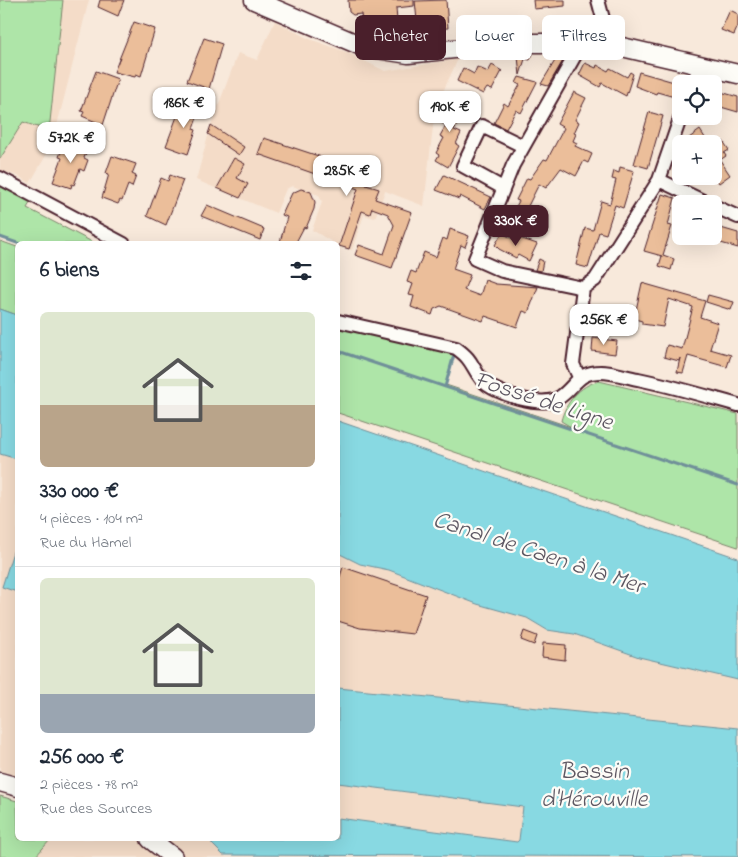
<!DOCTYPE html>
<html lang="fr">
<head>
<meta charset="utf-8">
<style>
	body { margin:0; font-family:"Indie Flower",sans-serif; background:#f6f6f7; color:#1f2937; height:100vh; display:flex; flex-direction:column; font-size:19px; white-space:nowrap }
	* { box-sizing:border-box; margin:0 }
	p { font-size:16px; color:#747a83 }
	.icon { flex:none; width:28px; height:28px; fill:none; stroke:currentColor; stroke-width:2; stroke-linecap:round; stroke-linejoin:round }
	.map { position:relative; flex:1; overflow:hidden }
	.side { position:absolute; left:15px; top:241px; width:325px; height:600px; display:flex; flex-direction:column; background:#fff; border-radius:8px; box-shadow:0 5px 20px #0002 }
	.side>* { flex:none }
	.banner { position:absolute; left:355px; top:15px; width:308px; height:45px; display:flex; gap:10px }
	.fabs { position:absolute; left:672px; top:75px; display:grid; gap:10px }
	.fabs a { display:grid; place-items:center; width:50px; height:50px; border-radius:8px; background:#fff; box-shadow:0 5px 20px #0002; font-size:25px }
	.price { position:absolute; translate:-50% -42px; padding:0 11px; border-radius:10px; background:#fff; color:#222; font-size:16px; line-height:32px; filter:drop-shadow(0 1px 2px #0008) }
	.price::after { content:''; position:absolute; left:50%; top:30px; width:15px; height:11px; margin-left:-8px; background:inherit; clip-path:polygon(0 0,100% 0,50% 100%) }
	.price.current { background:#4a1f2b; color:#fff }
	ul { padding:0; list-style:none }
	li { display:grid; align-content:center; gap:10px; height:265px; padding:0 25px }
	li+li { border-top:1px solid #e0e1e3 }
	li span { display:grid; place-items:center; height:155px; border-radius:8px; color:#555 }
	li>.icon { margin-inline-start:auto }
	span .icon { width:90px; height:90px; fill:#fffc; stroke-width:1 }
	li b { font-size:21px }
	h2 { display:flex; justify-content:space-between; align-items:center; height:60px; padding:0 25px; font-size:21px }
	.tag { padding:0 18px; border-radius:8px; background:#fff; box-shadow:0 5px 20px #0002; font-size:18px; line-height:45px }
	.tag.current { background:#4a1f2b; color:#fff }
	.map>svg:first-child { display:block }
</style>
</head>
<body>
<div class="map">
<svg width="738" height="857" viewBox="0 0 738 857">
	<rect width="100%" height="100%" fill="#f8e9db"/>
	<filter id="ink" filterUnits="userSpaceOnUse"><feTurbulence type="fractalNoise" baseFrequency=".02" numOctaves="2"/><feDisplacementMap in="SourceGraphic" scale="10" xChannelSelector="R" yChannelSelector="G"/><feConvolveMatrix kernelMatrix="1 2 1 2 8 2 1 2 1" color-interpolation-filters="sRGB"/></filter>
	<g filter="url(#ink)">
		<!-- built -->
		<path fill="#f4dcc8" d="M0 0H89L52 145 30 183 18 176 0 170Z
			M275 21 307 38 346 52 385 71 458 59 435 109 424 206 385 191 375 218 364 215 352 250 339 246 312 230 322 202 319 195 292 186 286 189 276 213 196 180 211 125 238 53 257 60Z
			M0 454 17 459V776L0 771Z
			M338 553 360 564 389 570 477 604 528 618 547 630 574 634 639 657 738 680V728L338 688Z
			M338 783 524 807 519 840 517 842 338 818Z
			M51 839H211L212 845 226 857H35Z"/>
		<!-- green -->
		<path fill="#aee5a8" stroke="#7c826a" d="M0 0H63L49 131 23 122 0 159Z
			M0 178 35 195 27 208 96 244H21L0 237Z
			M0 241 17 247V315L0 309Z
			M338 322 455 350 446 385 571 427 561 421C565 403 580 385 599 381L738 414V547L338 413Z
			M0 796 17 801 18 839H51L35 857H0Z"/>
		<!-- water -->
		<path fill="#88d9e2" stroke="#6f8f99" d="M0 309 17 315V459L0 454Z
			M338 421 738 558V680L639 657 574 634 547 630 527 618 477 604 389 570 360 564 338 553Z
			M17 539V592L2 587Z
			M338 688 738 728V857L223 855 212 844 211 839H338V818L517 842 519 840 523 807 338 783Z"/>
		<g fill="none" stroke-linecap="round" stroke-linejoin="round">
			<!-- stream -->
			<path stroke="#6f8f99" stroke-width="3" d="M0 237 20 244
				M338 351 738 485
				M445 387 455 351"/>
		</g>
		<!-- building -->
		<path fill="#ebbe9a" stroke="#4a1f2b" d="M100 0H124L118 16 98 7Z
			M348 0H414V6L396 8 398 34 377 35 367 31 366 20 362 21 361 14 353 15 349 12Z
			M446 0 448 28 418 30 415 1Z
			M533 0H565V6L534 9Z
			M730 10 738 14V26L734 35 721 30Z
			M134 22 155 29 141 76 136 74 135 77 114 72Z
			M204 38 222 44 209 89 187 81Z
			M506 54H533L530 60 525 59 520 75 518 57Z
			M559 54H567L548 86 541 84Z
			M585 63 596 68 597 65 608 71 610 68 627 77 630 72 633 74 626 96 602 83 600 87 579 75Z
			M492 65 502 71 492 90 487 88 483 94 457 81 463 68 474 74 477 67 488 72Z
			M96 71 118 79 103 125 82 116 84 112 81 111Z
			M639 72 681 84 678 98 657 92 656 94 635 86Z
			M519 77 537 82 521 113 516 110 506 129 494 123 504 103 508 106 520 85 516 83Z
			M714 90 738 97V112L714 105Z
			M574 92 586 98 575 120 579 122 574 133 576 134 573 141 577 143 575 146 592 154 588 163 584 161 576 176 561 168 546 188 539 184 528 206 531 207 525 218 513 212 519 201 516 200 527 178 530 179 544 159 547 160 564 128 557 124Z
			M451 96 464 103 456 117 460 119 454 130 461 133 456 144 459 146 448 167 436 160 439 155 436 153 444 138 440 136 446 125 442 123 447 112 444 111Z
			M182 103 200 109 193 129 196 130 188 154 166 146Z
			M649 112 663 116 648 168 634 164Z
			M211 125 244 147 239 155 208 134Z
			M700 130 709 144H692L689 138Z
			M264 138 370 173 366 185 379 189 375 199 412 212 392 268 355 255 359 245 384 254 394 225 388 214 372 208 370 214 362 211 349 249 339 246 358 189 258 154Z
			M65 140 88 148 84 158 88 160 84 171 80 169 74 185 72 184 71 188 53 182 62 158 59 157Z
			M723 141 729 150 724 153 726 156 720 160 730 175 719 183 714 176V148Z
			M112 156 136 164 132 174 136 176 132 187 128 185 122 201 120 200 118 204 102 198 109 174 106 173Z
			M234 158 245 164 237 178 248 184 240 198 217 188Z
			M620 167 634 171 623 208 615 205 606 234 599 232 588 268 576 265 585 228 593 230 601 201 610 204 616 180 612 179 614 171 619 173Z
			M170 175 183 180 166 225 147 216 161 178 168 181Z
			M444 175 491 197 485 209 460 196 459 199 436 190Z
			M301 189 311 192 315 202 314 209 306 228 304 227 295 244H285L280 242 287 217 282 215 292 193Z
			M662 194 675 198 668 225 672 226 663 255 674 259 671 270 659 266 662 256 644 251Z
			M207 205 264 229 260 240 201 216Z
			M714 226 738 233V248L714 241Z
			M450 229 469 236 465 247 461 245 453 269 470 275 464 290 480 296 485 280 496 284 538 287 528 313 523 311 517 327 485 316 483 321 441 306 434 309 432 315 411 307 414 296 409 295 413 284 407 282 411 271 416 273 424 252 436 257 443 238 447 240Z
			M502 233 513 239 514 236 537 244 529 261 518 255 516 258 499 249 495 245Z
			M539 259 543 261 541 271 535 270Z
			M642 283 705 301 700 317 718 323 710 349 731 355 727 367 688 356 683 373 677 372 680 358 679 361 664 357 667 345 682 349 693 307 669 299 663 327 642 324V321L631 318 634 309 636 310Z
			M708 295 734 302 731 310 706 302Z
			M606 309 623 313 620 327 603 324Z
			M593 338 617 341 615 354 592 351Z
			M343 567 426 595 413 634 360 628 338 621V583Z
			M524 631 537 636 534 645 521 640Z
			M543 643 566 645 565 660 542 657Z"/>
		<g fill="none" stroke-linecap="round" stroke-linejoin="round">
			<defs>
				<path id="street" d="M598 0 605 26 606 44
					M582 43 513 165 475 259 502 271 583 288
					M693 84 700 64
					M0 178 124 244
					M659 180 709 204
					M503 188 463 166 482 126 523 146
					M714 206 738 217
					M338 321 456 348C474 361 470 365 482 380 494 394 544 409 560 397 576 386 577 372 601 372 613 372 626 377 638 379 672 386 705 396 738 405
					M579 377 573 364 583 288 595 280 659 180 681 116"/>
				<path id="secondary" d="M254 0 364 47 408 54 509 43H593L622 47 738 74
					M0 782 18 787
					M150 839 173 857"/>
			</defs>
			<!-- street casing -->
			<use href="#street" stroke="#4a1f2b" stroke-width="16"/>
			<!-- secondary casing -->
			<use href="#secondary" stroke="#4a1f2b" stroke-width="21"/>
			<!-- street -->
			<use href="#street" stroke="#fdfcf7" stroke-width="12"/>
			<!-- secondary -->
			<use href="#secondary" stroke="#fdfcf7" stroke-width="18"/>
		</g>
	</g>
	<g text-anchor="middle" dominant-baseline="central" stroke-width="4.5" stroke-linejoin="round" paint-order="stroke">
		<!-- water labels -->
		<g font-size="24" font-style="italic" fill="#5d5762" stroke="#fdfcf7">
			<text transform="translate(543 402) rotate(18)">Fossé de Ligne</text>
			<text transform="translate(538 554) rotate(18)">Canal de Caen à la Mer</text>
			<text x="594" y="772">Bassin<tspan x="594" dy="28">d'Hérouville</tspan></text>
		</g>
	</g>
</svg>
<div class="fabs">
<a><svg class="icon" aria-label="locate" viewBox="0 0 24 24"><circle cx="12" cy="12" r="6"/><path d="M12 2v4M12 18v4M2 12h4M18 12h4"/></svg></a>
<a>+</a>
<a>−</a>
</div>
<b class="price" style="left:184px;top:129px">186K €</b>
<b class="price" style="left:450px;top:133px">190K €</b>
<b class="price" style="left:71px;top:164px">572K €</b>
<b class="price" style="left:347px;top:197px">285K €</b>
<b class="price current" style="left:516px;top:247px">330K €</b>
<b class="price" style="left:604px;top:346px">256K €</b>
<div class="banner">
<a class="tag current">Acheter</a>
<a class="tag">Louer</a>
<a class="tag">Filtres</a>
</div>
<section class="side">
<h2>6 biens<svg class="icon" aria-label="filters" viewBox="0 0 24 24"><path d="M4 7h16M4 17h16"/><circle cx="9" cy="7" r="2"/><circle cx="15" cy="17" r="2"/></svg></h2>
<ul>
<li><span style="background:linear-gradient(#dfe7d0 60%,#b9a48a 0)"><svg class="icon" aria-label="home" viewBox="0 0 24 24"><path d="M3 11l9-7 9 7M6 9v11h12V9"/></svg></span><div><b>330 000 €</b><p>4 pièces · 104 m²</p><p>Rue du Hamel</p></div></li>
<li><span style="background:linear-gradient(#dfe7d0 75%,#9aa5b1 0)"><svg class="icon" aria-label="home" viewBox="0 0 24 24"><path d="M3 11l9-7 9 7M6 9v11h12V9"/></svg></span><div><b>256 000 €</b><p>2 pièces · 78 m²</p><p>Rue des Sources</p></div></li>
</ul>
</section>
</div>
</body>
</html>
